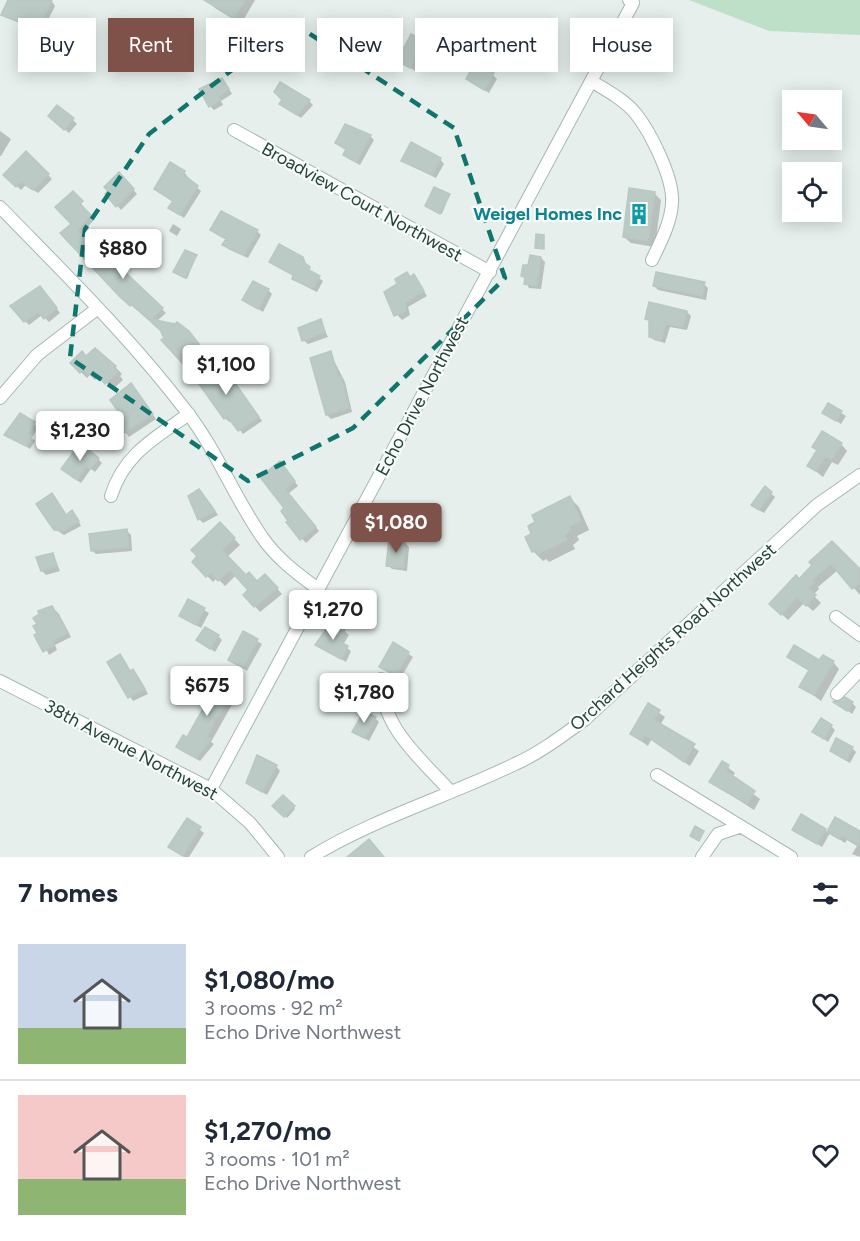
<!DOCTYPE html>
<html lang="en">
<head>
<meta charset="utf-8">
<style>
	body { margin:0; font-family:Figtree,sans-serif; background:#f6f6f7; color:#1f2937; height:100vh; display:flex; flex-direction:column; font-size:22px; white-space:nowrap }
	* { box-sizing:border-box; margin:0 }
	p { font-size:20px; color:#747a83 }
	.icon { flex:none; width:33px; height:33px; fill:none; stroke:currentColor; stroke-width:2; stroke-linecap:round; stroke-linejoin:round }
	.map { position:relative; height:857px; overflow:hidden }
	.drawer { display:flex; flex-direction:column; background:#fff; flex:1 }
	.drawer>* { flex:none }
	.banner { position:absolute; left:18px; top:18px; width:825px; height:54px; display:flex; gap:12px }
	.needle { width:39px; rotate:299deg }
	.fabs { position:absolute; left:782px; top:90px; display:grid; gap:12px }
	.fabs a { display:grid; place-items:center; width:60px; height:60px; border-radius:0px; background:#fff; box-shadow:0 3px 15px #0003; font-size:30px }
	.price { position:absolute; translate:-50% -51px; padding:0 14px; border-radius:6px; background:#fff; color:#222; font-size:20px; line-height:39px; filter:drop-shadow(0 2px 3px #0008) }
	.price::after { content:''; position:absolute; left:50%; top:36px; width:18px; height:14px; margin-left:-9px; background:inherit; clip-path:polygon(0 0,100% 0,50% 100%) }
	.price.active { background:#7f5249; color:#fff }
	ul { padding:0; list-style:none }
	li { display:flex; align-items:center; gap:18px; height:150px; padding:0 18px }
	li+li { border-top:2px solid #e0e1e3 }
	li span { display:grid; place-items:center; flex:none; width:168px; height:120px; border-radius:0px; color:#555 }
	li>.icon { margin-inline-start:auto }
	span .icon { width:72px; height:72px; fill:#fffc; stroke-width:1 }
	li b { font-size:26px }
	h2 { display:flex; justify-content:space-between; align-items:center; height:72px; padding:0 18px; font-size:26px }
	.chip { padding:0 21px; border-radius:0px; background:#fff; box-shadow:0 3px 15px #0003; font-size:21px; line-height:54px }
	.chip.active { background:#7f5249; color:#fff }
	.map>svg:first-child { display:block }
</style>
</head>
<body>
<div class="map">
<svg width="860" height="857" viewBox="0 0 860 857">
	<rect width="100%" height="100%" fill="#e6efeb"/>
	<!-- green -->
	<path fill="#bfe0c8" d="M689 0H860V35L769 31Z"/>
	<!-- shadow -->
	<path fill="#0003" d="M16 0H51L55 6 48 20 52 24 47 34 3 15Z
		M209 0H255L241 24 215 8Z
		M428 45 432 49 429 56 424 54 415 71 399 61Z
		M493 75 497 79 489 93 472 83Z
		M226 84 232 94 221 101 223 105 214 110 210 106Z
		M309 101 313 105 301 118 285 107Z
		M54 120H73L77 124 69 133Z
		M0 131 11 139 1 156H0Z
		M370 136 374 140 360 165 349 159 345 155 347 151 336 143Z
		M26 153 52 179 38 193 26 185 21 190 5 175Z
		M440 159 444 164 436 178 402 161Z
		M171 164 184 172 188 177 187 179 201 191 184 218 174 211Z
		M119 174 137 194 121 210 107 194Z
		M73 193 94 220 80 235 90 244 97 247 99 244 114 258 111 261 166 313 156 322 193 337 205 353 188 367 163 340 165 338 161 331 125 300 63 234 73 224Z
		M654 193 661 200 655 247 631 243 624 237Z
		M449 196 442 214 428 207Z
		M173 224 181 229 177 236 169 231Z
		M212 230 257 231 261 235 248 258 228 249 224 244 227 240Z
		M196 257 187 279 176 273Z
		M302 258 313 274 323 281 317 292 297 282 294 276 271 262Z
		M541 258 545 262 541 289 529 288 522 275Z
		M411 278 417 280 427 296 408 307 410 315 402 320 391 308Z
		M704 284 708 288 706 300 658 290 654 286Z
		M268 290 272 294 263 312 244 300Z
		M44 292 60 313 49 322 42 315 29 325 25 321Z
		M687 312 691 316 687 330 670 327 665 343 654 340 650 336V322L647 319Z
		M320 321 328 337 308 344 303 340Z
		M330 353 345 382 352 412 331 419 327 415Z
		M105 356 122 374 120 376 123 380 113 389 99 375 95 380 90 375 87 378 72 363 86 358Z
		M223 373 229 376 262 421 243 434 232 420 229 422 225 418Z
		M135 389 156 419 129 437 118 422 124 417Z
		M829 405 846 416 841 424 824 413Z
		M21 415 38 427 32 438 35 441 30 449 6 434Z
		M841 444 847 451 838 465 832 462 823 477 809 466Z
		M98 459 102 463 95 472 91 469 81 483 67 473Z
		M284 467 298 486 288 494 319 531 306 543 288 523Z
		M765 489 775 497 764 513 757 509Z
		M203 495 218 515 203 523 199 519Z
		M570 498 579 507 589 530 577 536 579 540 573 545 575 549 549 562 546 559 543 561 534 552 527 537 533 534Z
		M56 499 67 516H76L81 526 64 535 55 529Z
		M220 524 240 545 227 557 246 577 258 583 265 576 282 594 260 612 245 595 250 590 236 575 225 586 217 578 213 582 194 562Z
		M127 531 131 535 132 551 96 554 92 550Z
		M405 543 409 547 407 571 392 569 388 565Z
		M832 543 860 572V595L838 570 818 587 819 589 813 595 821 603 813 611 804 603 788 620 771 604 799 581Z
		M53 554 60 571 46 575 42 571Z
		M189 601 209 613 201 628 181 616Z
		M52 607 59 614 71 637 55 645 57 650 49 655 39 634V625Z
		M344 631 349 635 343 645 351 651 346 662 317 645Z
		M243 633 262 644 247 671 230 659Z
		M218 636 222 640 215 652 198 640Z
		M394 644 413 657 400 679 381 666Z
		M120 656 131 672 137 675 148 694 133 701 109 662Z
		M789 657 833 662 839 669 821 701 801 686 809 671Z
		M231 685 235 689 232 694 234 701 211 742 214 744 200 761 182 751 178 747 188 739 206 706 202 702Z
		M852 703 856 707 852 714 840 705Z
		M648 705 665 717 660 725 699 751 690 766 651 740 648 746 631 734Z
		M375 718 379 722 369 741 354 732Z
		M831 726 835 730 828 742 814 732Z
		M852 748 856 752 850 763 831 751Z
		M722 763 735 773 732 778 760 799 754 810 711 782Z
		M276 766 280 771 267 795 248 783Z
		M283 797 295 809 287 818 274 806Z
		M836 819 860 833V857L852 854 857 846 847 840 845 843 830 833 822 847 794 829 825 830 828 833Z
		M187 820 204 833 189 857H184L170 846Z"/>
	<!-- building -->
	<path fill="#bbcac4" stroke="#b8c9c2" stroke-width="1.5" d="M8 0H52L44 17 49 19 42 31 1 15Z
		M204 0H245L234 18Z
		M411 34 429 44 424 53 419 51 410 68 397 61Z
		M475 63 494 73 484 90 466 79Z
		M222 78 229 89 218 97 220 100 209 107 199 89Z
		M280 82 310 100 297 115 279 104 282 100 274 92Z
		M57 105 74 118 64 130 48 116Z
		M345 124 371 135 356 162 343 155 346 149 335 143Z
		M411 142 441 158 432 175 401 161Z
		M26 151 49 174 33 190 21 182 16 187 3 175Z
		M170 162 185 171 183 174 198 186 180 215 168 208 173 201 154 189Z
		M119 172 134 189 116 207 105 194 108 191 104 187Z
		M434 187 450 194 440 214 425 206Z
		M629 188 655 192 648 241 623 237Z
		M73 191 83 201 80 204 91 215 77 230 90 242 92 240 96 245 99 242 111 253 108 256 163 308 151 319 175 324 177 322 189 331 202 348 183 364 161 340 164 338 160 330 132 304 130 306 119 296 60 233 71 224 55 207Z
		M221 211 258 230 244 255 222 245 226 239 210 230Z
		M536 234 544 235V249L535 248Z
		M279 244 303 257 305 263 310 267 309 270 320 276 313 288 292 279 293 275 269 262Z
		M185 250 197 255 185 278 173 272Z
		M530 255 541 257 537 286 524 284 525 277 521 276 523 265H528Z
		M407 272 410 277 414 274 424 291 405 303 406 311 394 316 384 292 397 284 395 279Z
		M656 272 705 282 702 296 653 286Z
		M253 281 269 289 258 309 242 300Z
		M40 286 57 308 44 319 38 312 24 322 10 306Z
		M649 302 687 311 683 327 666 324 661 340 649 337V320L645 319Z
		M321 319 325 332 302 341 298 328Z
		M95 348 116 366 114 368 118 372 105 384 92 370 88 374 83 369 80 373 70 363 82 351 86 356Z
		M331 351 338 377 341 376 349 408 326 415 310 358Z
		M214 360 223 372 226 370 259 417 238 431 227 416 224 419 199 384 202 382 196 373Z
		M131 383 153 414 124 433 116 422 122 417 110 400Z
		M828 403 842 411 836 421 822 413Z
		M20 413 35 422 27 434 32 436 26 446 4 435Z
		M822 431 842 443 831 460 825 456 816 471 807 466 817 450 812 447Z
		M80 443 99 458 90 469 86 466 77 480 61 469Z
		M280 461 295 481 285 489 316 527 300 540 286 522 288 521 281 511 284 508 260 477Z
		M765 486 772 492 759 510 751 505Z
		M199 489 215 511 198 520 188 496Z
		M52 493 66 515 72 510 79 521 64 531 54 530 36 504Z
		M570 496 581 521 569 526 571 530 565 535 567 540 538 554 537 550 532 552 525 537 531 534 528 526 535 522 532 515Z
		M220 522 235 538 222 550 246 575 249 572 257 581 265 574 278 588 254 607 243 595 248 590 230 570 218 581 211 573 206 577 192 562 197 556 191 550Z
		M127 529 129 547 91 551 89 534Z
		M389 540 405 542 403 568 386 566Z
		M832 541 860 569V583L852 589 831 564 812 580 814 582 808 588 816 595 806 606 797 597 781 615 769 604 796 575 799 579 812 565 809 562Z
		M53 553 57 566 41 571 36 557Z
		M188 599 205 608 196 625 179 616Z
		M52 606 68 633 52 641 54 645 43 652 34 635 37 633 33 626 37 624 33 618 39 614 38 611Z
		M331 622 345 630 339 641 348 646 341 659 315 645Z
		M205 627 219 635 210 649 196 640Z
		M243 631 258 639 243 668 228 660Z
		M393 642 409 652 396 676 379 667Z
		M794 645 819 660 823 655 834 661 814 695 799 687 809 670 787 657Z
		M120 654 130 671 133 669 145 689 128 698 107 662Z
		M215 675 232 684 229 690 231 691V697L216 718 207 737 211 739 196 758 176 747 183 735 187 737 205 705 200 702Z
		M845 697 853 702 847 711 833 702Z
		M648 703 660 710 654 720 695 744 684 762 645 735 642 741 630 734Z
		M364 711 376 717 364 738 352 732Z
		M821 718 832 725 824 739 812 732Z
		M836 738 853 747 846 760 830 751Z
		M257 755 277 765 262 792 246 783Z
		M722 761 729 765 726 771 755 791 747 804 709 782Z
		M283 795 295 806 284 817 272 806Z
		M801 814 826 829 817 844 792 830Z
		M835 817 860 831V846L841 835 839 839 827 832Z
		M187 818 201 827 183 856 168 847Z
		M695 826 704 831 699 841 690 836Z
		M369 839 384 857H347Z"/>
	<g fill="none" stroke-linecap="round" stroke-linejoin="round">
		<defs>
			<path id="minor" d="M591 81C606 90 625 100 636 114 651 133 674 179 672 203 671 223 660 243 652 260
				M234 130 490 272
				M0 207C65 274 131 338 187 412 217 451 234 497 262 537 276 558 298 574 318 589
				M0 398 37 355 98 308
				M111 496C124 454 155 438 189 414
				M836 617 860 635
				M381 679C381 727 420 758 451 792
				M0 681 211 789 250 823 278 857
				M837 694 860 670
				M657 775 791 857
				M211 789 633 3 629 0
				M311 857C375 818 447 797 515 764 540 753 562 736 584 720L817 505 860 475
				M702 857 718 834 739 827"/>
		</defs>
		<!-- minor casing -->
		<use href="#minor" stroke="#a8b8b2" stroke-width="14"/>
		<!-- minor -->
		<use href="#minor" stroke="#fff" stroke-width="12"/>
	</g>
	<!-- marked area -->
	<path fill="none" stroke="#0f766e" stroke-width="4.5" stroke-dasharray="12 8" stroke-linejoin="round" d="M293 23 454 128 505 278 353 428 248 481 70 358 85 229 149 134Z"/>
	<!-- icons -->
	<defs>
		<symbol id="building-bare" viewBox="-9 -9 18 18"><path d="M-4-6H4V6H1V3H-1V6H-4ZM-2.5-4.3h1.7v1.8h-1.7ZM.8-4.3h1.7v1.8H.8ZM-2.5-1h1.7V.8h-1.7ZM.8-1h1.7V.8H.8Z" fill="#0f9aa8" stroke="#f7fbf9" stroke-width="2.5" paint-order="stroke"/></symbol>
	</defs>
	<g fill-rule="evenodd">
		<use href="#building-bare" x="624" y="199" width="30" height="30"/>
	</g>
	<g text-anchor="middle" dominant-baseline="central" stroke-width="4.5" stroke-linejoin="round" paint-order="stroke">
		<!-- street labels -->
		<g font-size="18" fill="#24423a" stroke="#f7fbf9">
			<text transform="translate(362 202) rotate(29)">Broadview Court Northwest</text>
			<text transform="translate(422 396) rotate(-62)">Echo Drive Northwest</text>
			<text transform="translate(673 637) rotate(-42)">Orchard Heights Road Northwest</text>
			<text transform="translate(131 750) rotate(28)">38th Avenue Northwest</text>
		</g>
		<!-- culture labels -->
		<g font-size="18" font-weight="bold" fill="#0d838f" stroke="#f7fbf9" text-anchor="end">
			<text x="622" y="214">Weigel Homes Inc</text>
		</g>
	</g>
</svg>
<div class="fabs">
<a><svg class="needle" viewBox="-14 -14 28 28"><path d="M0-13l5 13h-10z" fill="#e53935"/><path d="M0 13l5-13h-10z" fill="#747a83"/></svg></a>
<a><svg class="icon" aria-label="locate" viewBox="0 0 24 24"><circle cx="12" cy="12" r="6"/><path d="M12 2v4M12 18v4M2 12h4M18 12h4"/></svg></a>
</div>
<b class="price" style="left:123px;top:280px">$880</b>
<b class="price" style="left:226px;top:396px">$1,100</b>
<b class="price" style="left:80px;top:462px">$1,230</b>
<b class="price active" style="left:396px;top:554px">$1,080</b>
<b class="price" style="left:333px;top:641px">$1,270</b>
<b class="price" style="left:207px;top:717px">$675</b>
<b class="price" style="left:364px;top:724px">$1,780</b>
<div class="banner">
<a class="chip">Buy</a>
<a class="chip active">Rent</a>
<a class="chip">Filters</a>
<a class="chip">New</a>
<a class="chip">Apartment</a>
<a class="chip">House</a>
</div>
</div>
<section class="drawer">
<h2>7 homes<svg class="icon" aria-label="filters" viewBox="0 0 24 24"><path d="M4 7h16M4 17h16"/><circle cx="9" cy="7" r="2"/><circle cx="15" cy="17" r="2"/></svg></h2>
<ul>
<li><span style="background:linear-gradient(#c9d6e8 70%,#8fb573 0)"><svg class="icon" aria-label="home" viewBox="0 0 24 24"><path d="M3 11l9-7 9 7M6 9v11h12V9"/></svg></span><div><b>$1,080/mo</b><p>3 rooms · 92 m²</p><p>Echo Drive Northwest</p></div><svg class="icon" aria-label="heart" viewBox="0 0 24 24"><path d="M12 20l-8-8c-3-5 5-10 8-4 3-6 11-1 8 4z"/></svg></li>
<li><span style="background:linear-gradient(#f6c9c9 70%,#8fb573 0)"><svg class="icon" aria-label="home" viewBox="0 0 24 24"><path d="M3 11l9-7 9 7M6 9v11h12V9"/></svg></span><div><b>$1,270/mo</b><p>3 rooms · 101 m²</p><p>Echo Drive Northwest</p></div><svg class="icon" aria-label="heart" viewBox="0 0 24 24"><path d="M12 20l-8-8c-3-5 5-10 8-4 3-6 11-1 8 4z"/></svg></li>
</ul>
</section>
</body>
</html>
